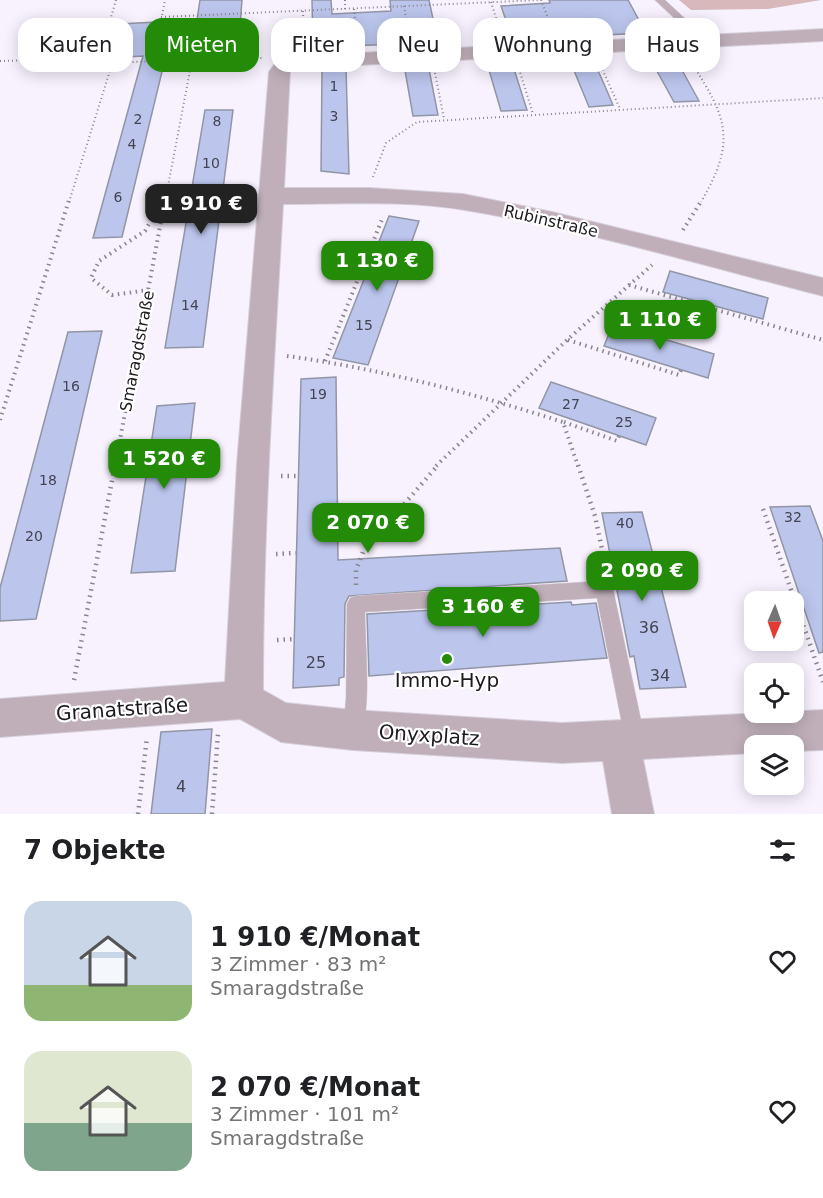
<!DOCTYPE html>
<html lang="de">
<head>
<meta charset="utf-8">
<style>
	body { margin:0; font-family:"DejaVu Sans",sans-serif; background:#f6f6f6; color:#202124; height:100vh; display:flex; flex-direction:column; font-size:22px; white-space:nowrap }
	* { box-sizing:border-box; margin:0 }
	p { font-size:20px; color:#757577 }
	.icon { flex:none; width:33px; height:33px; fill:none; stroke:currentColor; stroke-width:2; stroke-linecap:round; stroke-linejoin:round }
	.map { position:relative; height:814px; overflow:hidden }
	.panel { display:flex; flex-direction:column; background:#fff; flex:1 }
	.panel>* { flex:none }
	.banner { position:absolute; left:18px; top:18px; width:788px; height:54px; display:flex; gap:12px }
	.needle { width:39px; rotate:182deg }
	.fabs { position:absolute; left:744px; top:591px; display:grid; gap:12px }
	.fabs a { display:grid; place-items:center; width:60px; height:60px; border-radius:12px; background:#fff; box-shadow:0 3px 15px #0003; font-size:30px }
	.price { position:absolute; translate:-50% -51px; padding:0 14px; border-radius:12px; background:#238b07; color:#fff; font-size:20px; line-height:39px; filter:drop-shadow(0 2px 3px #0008) }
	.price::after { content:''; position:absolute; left:50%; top:36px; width:18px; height:14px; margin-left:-9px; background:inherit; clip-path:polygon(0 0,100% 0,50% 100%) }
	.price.selected { background:#222; color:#fff }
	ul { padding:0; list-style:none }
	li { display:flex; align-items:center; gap:18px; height:150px; padding:0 24px }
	li span { display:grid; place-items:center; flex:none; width:168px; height:120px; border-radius:18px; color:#555 }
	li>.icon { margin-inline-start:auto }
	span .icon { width:72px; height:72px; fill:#fffc; stroke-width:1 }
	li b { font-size:26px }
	h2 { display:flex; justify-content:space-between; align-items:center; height:72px; padding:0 24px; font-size:26px }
	.pill { padding:0 21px; border-radius:18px; background:#fff; box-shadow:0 3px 15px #0003; font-size:21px; line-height:54px }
	.pill.selected { background:#238b07; color:#fff }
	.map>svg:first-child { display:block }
</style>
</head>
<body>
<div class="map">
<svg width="823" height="814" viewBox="0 0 823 814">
	<rect width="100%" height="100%" fill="#f8f2ff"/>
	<!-- green -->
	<path fill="#d8b8ba" d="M679 0H821L768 9 691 10Z"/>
	<!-- building -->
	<path fill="#bcc6ed" stroke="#9195a5" stroke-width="1.5" d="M200 0H242L238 52 166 55 122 237 93 238 143 56 109 58 118 24 197 20Z
		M312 0H331L332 14 391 11 390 0H429L438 42H424L425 47 401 49V44L345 46V52L322 55V48H313Z
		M549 0H628L646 33 582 36 584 39 561 40 559 36 512 38 501 6 550 3Z
		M591 55 604 84 613 105 589 107 568 56Z
		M676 60 682 70 699 101 674 102 652 62Z
		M428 64 438 115 413 116 404 65Z
		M346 68 349 174 321 171 322 71Z
		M514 69 527 110 501 111 489 70Z
		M205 110H233L203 347 165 348Z
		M389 216 419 221 368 365 333 358Z
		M670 271 768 298 763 319 663 292Z
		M613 324 714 354 708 378 604 346Z
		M102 331 36 619 0 621V588L68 332Z
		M336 377 338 560 560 548 567 581 349 596 345 604 344 677 339 678V685L293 688 301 379Z
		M551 382 656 418 646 445 539 408Z
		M195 403 175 571 131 573 157 406Z
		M810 506 823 541V652L819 653 770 507Z
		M642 512 652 551 686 687 640 689 634 656 630 657 602 513Z
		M571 602 572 605 596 603 607 658 369 676 367 614Z
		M212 729 205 814H151L161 732Z"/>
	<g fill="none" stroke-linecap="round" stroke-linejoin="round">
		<defs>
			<path id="service" d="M655 0H665L707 39V43H701Z
				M604 581 610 583 613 589 645 739 642 746 635 749 628 746 625 739 597 598 365 612C365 645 372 708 360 737L353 740 346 737 343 730 346 699 347 604 350 598 356 596Z"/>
			<path id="minor" d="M823 29V41L359 65 290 71 284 188H369L463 194 552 212 823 278V296C705 266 586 230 465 210 406 200 343 204 283 204 274 366 263 527 263 690L286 703 353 710 562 723 823 710V750L794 751V746H754V753L643 759 654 814H612L603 761 562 763 353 750 281 742 240 719 0 737V699L225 682 237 464 269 72 276 62 359 53Z"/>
		</defs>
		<!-- service casing -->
		<use href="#service" stroke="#d5cfdb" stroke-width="1"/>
		<!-- minor casing -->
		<use href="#minor" stroke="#d5cfdb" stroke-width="2"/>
		<!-- path-far2 -->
		<path stroke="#89858e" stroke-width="2" stroke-dasharray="1 3" stroke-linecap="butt" d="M116 0 98 63 262 58
			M345 0V9
			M541 0 553 31
			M491 2 501 34
			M404 6 409 37
			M354 9 357 40
			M303 11 304 47
			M161 17 540 0
			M208 59 213 15
			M0 61 73 59 88 64 98 63
			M153 62 165 0
			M691 62C727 118 737 140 701 202
			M601 66 620 109
			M519 69 533 114
			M435 73 444 119
			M373 177 386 143 417 122 823 98
			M69 202 112 64
			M165 202 192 60"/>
		<!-- path-far1 -->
		<path stroke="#89858e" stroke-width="4" stroke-dasharray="1.5 4.5" stroke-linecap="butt" d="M683 230 702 200
			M629 285 823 340
			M149 290 112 295 91 278 99 261 145 231 153 217 162 216
			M568 340 679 375 681 370
			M287 356C381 369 472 393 563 422L578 466
			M325 361 383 217
			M0 420 69 200
			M564 422 617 441 619 436
			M115 466 165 200
			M436 466 568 339 652 265"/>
		<!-- path -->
		<path stroke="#89858e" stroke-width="4.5" stroke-dasharray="1.5 5" stroke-linecap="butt" d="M578 465 595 516 606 568
			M281 476H298
			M763 509 823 682
			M276 554 296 553
			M356 585V570L363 552 438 465
			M277 640 294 639
			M74 680 115 465
			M138 814 147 737
			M212 814 218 734"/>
		<!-- service -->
		<use href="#service" fill="#c0afb9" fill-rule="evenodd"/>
		<!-- minor -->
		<use href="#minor" fill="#c0afb9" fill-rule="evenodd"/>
	</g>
	<!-- markers -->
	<circle fill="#238b07" stroke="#fff" stroke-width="2" cx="447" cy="659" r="6"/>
	<g text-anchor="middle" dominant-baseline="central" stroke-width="4.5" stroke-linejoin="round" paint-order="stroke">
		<!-- number labels -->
		<g font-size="14" fill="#444452">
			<text x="334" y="86">1</text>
			<text x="334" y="116">3</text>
			<text x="138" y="119">2</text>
			<text x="217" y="121">8</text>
			<text x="132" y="144">4</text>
			<text x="211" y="163">10</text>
			<text x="118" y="197">6</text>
			<text x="190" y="305">14</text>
			<text x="364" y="325">15</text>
			<text x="71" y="386">16</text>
			<text x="318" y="394">19</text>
			<text x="571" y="404">27</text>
			<text x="624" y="422">25</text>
			<text x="48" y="480">18</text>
			<text x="793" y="517">32</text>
			<text x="625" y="523">40</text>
			<text x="34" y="536">20</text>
		</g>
		<!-- street labels -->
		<g font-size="16" fill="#1c191f" stroke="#fff">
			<text transform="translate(551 221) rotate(13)">Rubinstraße</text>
			<text transform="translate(137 351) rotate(-79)">Smaragdstraße</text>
		</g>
		<!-- near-number labels -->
		<g font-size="16" fill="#444452">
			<text x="649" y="627">36</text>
			<text x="316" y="662">25</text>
			<text x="660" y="675">34</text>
			<text x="181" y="786">4</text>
		</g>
		<!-- near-poi labels -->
		<g font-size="20" fill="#1c191f" stroke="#fff">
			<text x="447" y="680">Immo-Hyp</text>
		</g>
		<!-- near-street labels -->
		<g font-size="20" fill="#1c191f" stroke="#fff">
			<text transform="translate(122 709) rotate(-4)">Granatstraße</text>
			<text transform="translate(429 735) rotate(4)">Onyxplatz</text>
		</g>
	</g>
</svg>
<div class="fabs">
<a><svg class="needle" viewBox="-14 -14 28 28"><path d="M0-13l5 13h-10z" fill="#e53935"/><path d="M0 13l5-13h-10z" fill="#757577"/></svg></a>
<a><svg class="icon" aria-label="locate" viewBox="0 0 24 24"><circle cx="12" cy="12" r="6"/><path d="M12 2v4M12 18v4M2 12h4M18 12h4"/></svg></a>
<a><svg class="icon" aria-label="layers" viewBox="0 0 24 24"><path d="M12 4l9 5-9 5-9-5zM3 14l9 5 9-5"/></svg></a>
</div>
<b class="price selected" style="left:201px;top:235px">1 910 €</b>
<b class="price" style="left:377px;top:292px">1 130 €</b>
<b class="price" style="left:660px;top:351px">1 110 €</b>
<b class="price" style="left:164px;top:490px">1 520 €</b>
<b class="price" style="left:368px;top:554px">2 070 €</b>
<b class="price" style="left:642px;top:602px">2 090 €</b>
<b class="price" style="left:483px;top:638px">3 160 €</b>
<div class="banner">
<a class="pill">Kaufen</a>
<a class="pill selected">Mieten</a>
<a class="pill">Filter</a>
<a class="pill">Neu</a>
<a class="pill">Wohnung</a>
<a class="pill">Haus</a>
</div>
</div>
<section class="panel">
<h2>7 Objekte<svg class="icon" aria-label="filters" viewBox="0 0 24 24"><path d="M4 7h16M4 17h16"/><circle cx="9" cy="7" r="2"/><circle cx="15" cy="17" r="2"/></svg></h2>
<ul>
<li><span style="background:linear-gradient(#c9d6e8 70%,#8fb573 0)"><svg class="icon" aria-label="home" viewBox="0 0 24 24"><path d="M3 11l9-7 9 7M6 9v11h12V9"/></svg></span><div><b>1 910 €/Monat</b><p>3 Zimmer · 83 m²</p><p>Smaragdstraße</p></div><svg class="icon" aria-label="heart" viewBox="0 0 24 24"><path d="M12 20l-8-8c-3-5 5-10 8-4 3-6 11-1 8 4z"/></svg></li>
<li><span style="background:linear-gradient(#dfe7d0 60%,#7fa58c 0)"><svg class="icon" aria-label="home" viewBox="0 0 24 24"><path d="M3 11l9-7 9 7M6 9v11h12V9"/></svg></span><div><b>2 070 €/Monat</b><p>3 Zimmer · 101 m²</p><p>Smaragdstraße</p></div><svg class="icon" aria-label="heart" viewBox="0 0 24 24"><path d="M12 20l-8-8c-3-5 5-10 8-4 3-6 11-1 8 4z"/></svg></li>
</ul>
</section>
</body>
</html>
